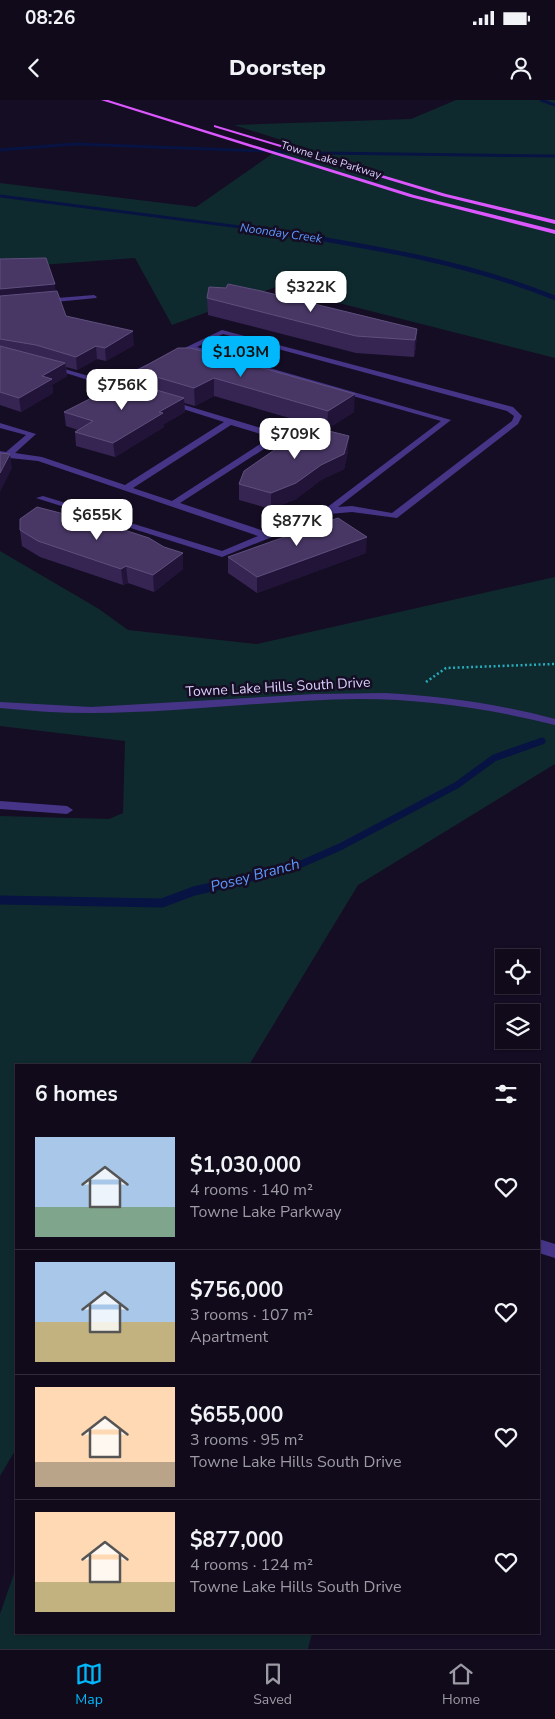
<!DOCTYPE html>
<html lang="en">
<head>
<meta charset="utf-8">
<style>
	body { margin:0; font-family:"Nunito Sans",sans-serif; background:#191324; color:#f1f3f6; height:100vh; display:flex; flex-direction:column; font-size:19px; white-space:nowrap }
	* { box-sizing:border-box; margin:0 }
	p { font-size:16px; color:#9c9aa3 }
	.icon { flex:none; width:28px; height:28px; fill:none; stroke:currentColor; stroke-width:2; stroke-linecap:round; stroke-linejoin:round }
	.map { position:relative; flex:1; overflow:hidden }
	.drawer { position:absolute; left:15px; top:964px; width:525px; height:570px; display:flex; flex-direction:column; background:#100a1b; border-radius:0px; box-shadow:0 1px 4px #0004,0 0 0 1px #302b3a }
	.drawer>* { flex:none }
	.tools { position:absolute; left:495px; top:849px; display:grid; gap:10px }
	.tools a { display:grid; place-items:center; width:45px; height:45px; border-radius:0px; background:#100a1b; box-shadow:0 1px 4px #0004,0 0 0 1px #302b3a; font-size:25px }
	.price { position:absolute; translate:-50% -42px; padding:0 11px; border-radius:10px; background:#fff; color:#222; font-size:16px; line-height:32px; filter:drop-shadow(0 1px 2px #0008) }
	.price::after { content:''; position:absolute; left:50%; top:30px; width:15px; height:11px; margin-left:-8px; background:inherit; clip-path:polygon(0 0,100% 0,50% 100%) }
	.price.active { background:#00b8fb; color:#111 }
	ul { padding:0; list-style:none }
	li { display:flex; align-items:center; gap:15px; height:125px; padding:0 20px }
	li+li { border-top:1px solid #302b3a }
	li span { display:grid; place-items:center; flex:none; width:140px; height:100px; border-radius:0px; color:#555 }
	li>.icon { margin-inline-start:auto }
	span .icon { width:60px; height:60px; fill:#fffc; stroke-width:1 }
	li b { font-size:21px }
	h2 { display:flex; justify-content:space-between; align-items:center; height:60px; padding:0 20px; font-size:21px }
	.status { display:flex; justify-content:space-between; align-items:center; height:35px; padding:0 25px; background:#100a1b; direction:ltr }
	.status svg { height:14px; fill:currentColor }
	header { display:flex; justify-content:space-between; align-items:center; height:65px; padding:0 20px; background:#100a1b; font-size:22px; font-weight:800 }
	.dock { display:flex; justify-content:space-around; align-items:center; height:70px; border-top:1px solid #302b3a; background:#100a1b; font-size:14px; color:#9c9aa3 }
	.dock a { display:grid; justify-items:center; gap:2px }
	.dock .active { color:#00b8fb }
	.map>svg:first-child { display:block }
</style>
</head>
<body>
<div class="status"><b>08:26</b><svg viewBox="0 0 49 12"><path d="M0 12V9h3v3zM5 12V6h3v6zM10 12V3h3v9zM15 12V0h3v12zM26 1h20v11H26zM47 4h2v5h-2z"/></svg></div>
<header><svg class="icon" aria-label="back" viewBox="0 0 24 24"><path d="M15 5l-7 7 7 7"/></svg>Doorstep<svg class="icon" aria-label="person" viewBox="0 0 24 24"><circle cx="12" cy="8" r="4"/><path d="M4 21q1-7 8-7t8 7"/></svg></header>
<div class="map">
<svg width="555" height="1549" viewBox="0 0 555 1549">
	<rect width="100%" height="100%" fill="#150d24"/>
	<!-- green -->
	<path fill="#0f2a2e" d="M456 0H555V258L276 187 172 225 135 158 0 168V83L196 107 275 52 344 60 234 25 411 19Z
		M0 451 99 509 128 530 257 544 555 477V664L358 785 249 965H16V1349L0 1376V716L109 719 123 713 125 641 0 626Z
		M16 1468V1532L312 1533 308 1549H0V1514Z"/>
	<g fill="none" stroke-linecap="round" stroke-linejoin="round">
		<!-- stream-far3 -->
		<path stroke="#071343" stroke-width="3" d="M541 0 555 5
			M0 50 74 44 321 53 555 56
			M0 96 294 134"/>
		<!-- stream-far2 -->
		<path stroke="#071343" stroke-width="4.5" d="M286 133C378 148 469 163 555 198"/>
		<!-- stream-far1 -->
		<path stroke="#071343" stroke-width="7" d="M229 783 292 768 340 747 457 685 494 658 542 641"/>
		<!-- stream -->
		<path stroke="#071343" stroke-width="9" d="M0 800 162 803 194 791 234 782"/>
		<!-- path -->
		<path stroke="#27acbb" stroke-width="2.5" stroke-dasharray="2 2.5" stroke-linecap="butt" d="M426 582 446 568 555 564"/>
		<!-- minor -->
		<path fill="#463586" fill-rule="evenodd" d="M94 195 97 197 96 198 45 203 42 201 45 199Z
			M222 230 513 307 522 316 518 324 397 418 352 412 329 414 222 457 36 398 43 396 222 451 258 436 38 361 0 357V351L6 352 26 335 0 328V323L36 334 15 353 42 357 125 385 224 322 164 303 171 301 281 334V338L180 403 267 432 325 409 441 321 191 250 175 258 168 256ZM223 234 507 311 514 316 512 321 392 413 352 406 338 407 451 320 197 247ZM231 325 271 337 172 401 133 388Z
			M148 264 155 266 110 287 47 267 51 265 109 282Z
			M385 593C443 596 499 604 555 619V625C491 609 426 599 360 599 270 600 181 613 91 613 60 613 30 611 0 608V602L91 607 315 594Z
			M0 701 67 706 73 710 67 714 0 709Z
			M539 1139 555 1144V1158L539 1153Z"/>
		<!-- major -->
		<path fill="#dc57ff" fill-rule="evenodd" d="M101 0H108L414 95 555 130V134L410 97Z
			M214 25 446 94 555 120V124L442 96 214 27Z"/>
	</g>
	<!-- wall -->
	<path fill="#362553" d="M0 159 55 191 66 216 134 245 106 261 97 259 77 270 66 267 67 276 52 285 53 293 21 312 0 305Z
		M207 198 417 229 416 246 414 257 356 253 208 215Z
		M178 248 354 312 327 329 214 296 195 306 184 303 185 312 164 324V327L115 357 76 346 75 332 78 330 66 326 64 312 137 284 136 271Z
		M348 351 344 369 321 380 296 399 271 409 239 400V384Z
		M64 414 183 453V469L154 492 128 483 123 485 40 457 22 446 20 430Z
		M366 453 257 493 228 473V457Z"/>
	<!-- shaded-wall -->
	<path fill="#211438" d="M55 184 56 197 0 202V189Z
		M417 229 416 246 414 257 415 240Z
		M133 231 134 245 106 261 105 248Z
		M96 246 97 259 77 270 76 257Z
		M65 263 67 276 52 285 53 293 21 312 19 298 42 276Z
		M214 278V296L195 306 194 288Z
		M355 294 354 312 327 329 328 311Z
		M184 298 185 312 164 324V327L115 357 113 343 159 312Z
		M349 336 348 351 344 369 321 380 296 399 271 409V393Z
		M10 354 12 368 0 392V373Z
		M367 437 366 453 257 493V477Z
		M183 453V469L154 492 153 475Z
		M126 466 128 483 123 485 121 469Z"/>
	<!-- building -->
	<path fill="#483765" stroke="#5f4f7e" d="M46 158 55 184 0 189V159Z
		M228 184 261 191 417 229 415 240 356 236 207 198 209 187 226 188Z
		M57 191 66 216 133 231 105 248 96 246 76 257 36 245 0 239V196Z
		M0 246 65 263 42 276 52 279 19 298 0 292Z
		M178 248H191L355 294 328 311 214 278 194 288 136 271Z
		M125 281 184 298 159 312 163 313 113 343 75 332 93 321 64 312Z
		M309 326 349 336 344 354 321 365 296 383 271 393 239 384 244 371Z
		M0 353 10 354 0 373Z
		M37 407 64 414 69 412 149 438 164 447 183 453 153 475 126 466 121 469 38 441 20 430V419Z
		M338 418 367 437 257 477 228 457Z"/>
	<g text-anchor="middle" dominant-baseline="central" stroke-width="5" stroke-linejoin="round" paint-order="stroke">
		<!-- far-street labels -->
		<g font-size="11" fill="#ddd0ff" stroke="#150d24">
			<text transform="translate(331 60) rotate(17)">Towne Lake Parkway</text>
		</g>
		<!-- far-water labels -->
		<g font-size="12" font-style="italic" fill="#5e99ff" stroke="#150d24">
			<text transform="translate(281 133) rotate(8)">Noonday Creek</text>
		</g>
		<!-- street labels -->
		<g font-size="14" fill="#ddd0ff" stroke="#150d24">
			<text transform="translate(278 587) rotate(-3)">Towne Lake Hills South Drive</text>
		</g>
		<!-- water labels -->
		<g font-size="15" font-style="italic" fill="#5e99ff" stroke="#150d24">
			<text transform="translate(255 775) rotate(-15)">Posey Branch</text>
		</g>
	</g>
</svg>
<div class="tools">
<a><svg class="icon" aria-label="locate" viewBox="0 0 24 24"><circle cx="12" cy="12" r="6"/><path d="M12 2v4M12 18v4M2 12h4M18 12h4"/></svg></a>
<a><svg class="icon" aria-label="layers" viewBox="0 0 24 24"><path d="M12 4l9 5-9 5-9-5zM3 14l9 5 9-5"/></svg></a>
</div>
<b class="price" style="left:311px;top:213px">$322K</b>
<b class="price active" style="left:241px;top:278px">$1.03M</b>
<b class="price" style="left:122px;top:311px">$756K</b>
<b class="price" style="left:295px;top:360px">$709K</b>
<b class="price" style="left:97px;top:441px">$655K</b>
<b class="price" style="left:297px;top:447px">$877K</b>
<section class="drawer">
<h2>6 homes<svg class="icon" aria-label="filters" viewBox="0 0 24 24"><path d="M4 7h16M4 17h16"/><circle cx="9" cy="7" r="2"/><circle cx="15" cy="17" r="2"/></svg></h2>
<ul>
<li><span style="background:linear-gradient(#a9c7e8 70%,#7fa58c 0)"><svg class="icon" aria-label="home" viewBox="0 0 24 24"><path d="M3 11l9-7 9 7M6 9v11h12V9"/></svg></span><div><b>$1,030,000</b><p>4 rooms · 140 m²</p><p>Towne Lake Parkway</p></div><svg class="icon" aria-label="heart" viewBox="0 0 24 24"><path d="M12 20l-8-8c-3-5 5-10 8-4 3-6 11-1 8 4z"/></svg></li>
<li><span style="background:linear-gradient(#a9c7e8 60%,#c2b280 0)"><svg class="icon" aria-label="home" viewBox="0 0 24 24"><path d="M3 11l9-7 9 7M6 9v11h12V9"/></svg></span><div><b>$756,000</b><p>3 rooms · 107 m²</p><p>Apartment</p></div><svg class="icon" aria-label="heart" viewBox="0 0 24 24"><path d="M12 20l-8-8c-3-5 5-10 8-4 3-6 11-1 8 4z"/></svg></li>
<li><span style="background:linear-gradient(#ffd9b3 75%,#b9a48a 0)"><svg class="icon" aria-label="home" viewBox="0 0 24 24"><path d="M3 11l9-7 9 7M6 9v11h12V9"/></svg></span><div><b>$655,000</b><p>3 rooms · 95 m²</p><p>Towne Lake Hills South Drive</p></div><svg class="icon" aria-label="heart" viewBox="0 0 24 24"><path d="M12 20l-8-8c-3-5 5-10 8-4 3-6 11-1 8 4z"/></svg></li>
<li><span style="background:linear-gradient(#ffd9b3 70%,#c2b280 0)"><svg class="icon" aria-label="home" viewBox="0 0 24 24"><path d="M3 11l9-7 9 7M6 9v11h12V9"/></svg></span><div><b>$877,000</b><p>4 rooms · 124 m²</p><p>Towne Lake Hills South Drive</p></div><svg class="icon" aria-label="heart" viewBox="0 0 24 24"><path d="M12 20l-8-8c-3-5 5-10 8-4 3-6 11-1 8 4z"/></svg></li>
</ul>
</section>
</div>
<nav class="dock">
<a class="active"><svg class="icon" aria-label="map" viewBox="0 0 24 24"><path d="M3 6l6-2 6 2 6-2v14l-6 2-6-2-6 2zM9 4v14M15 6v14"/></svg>Map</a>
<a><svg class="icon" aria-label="saved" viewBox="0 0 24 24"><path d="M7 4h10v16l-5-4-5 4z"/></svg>Saved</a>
<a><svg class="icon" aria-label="home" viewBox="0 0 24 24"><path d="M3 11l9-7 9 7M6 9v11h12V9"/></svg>Home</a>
</nav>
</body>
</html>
